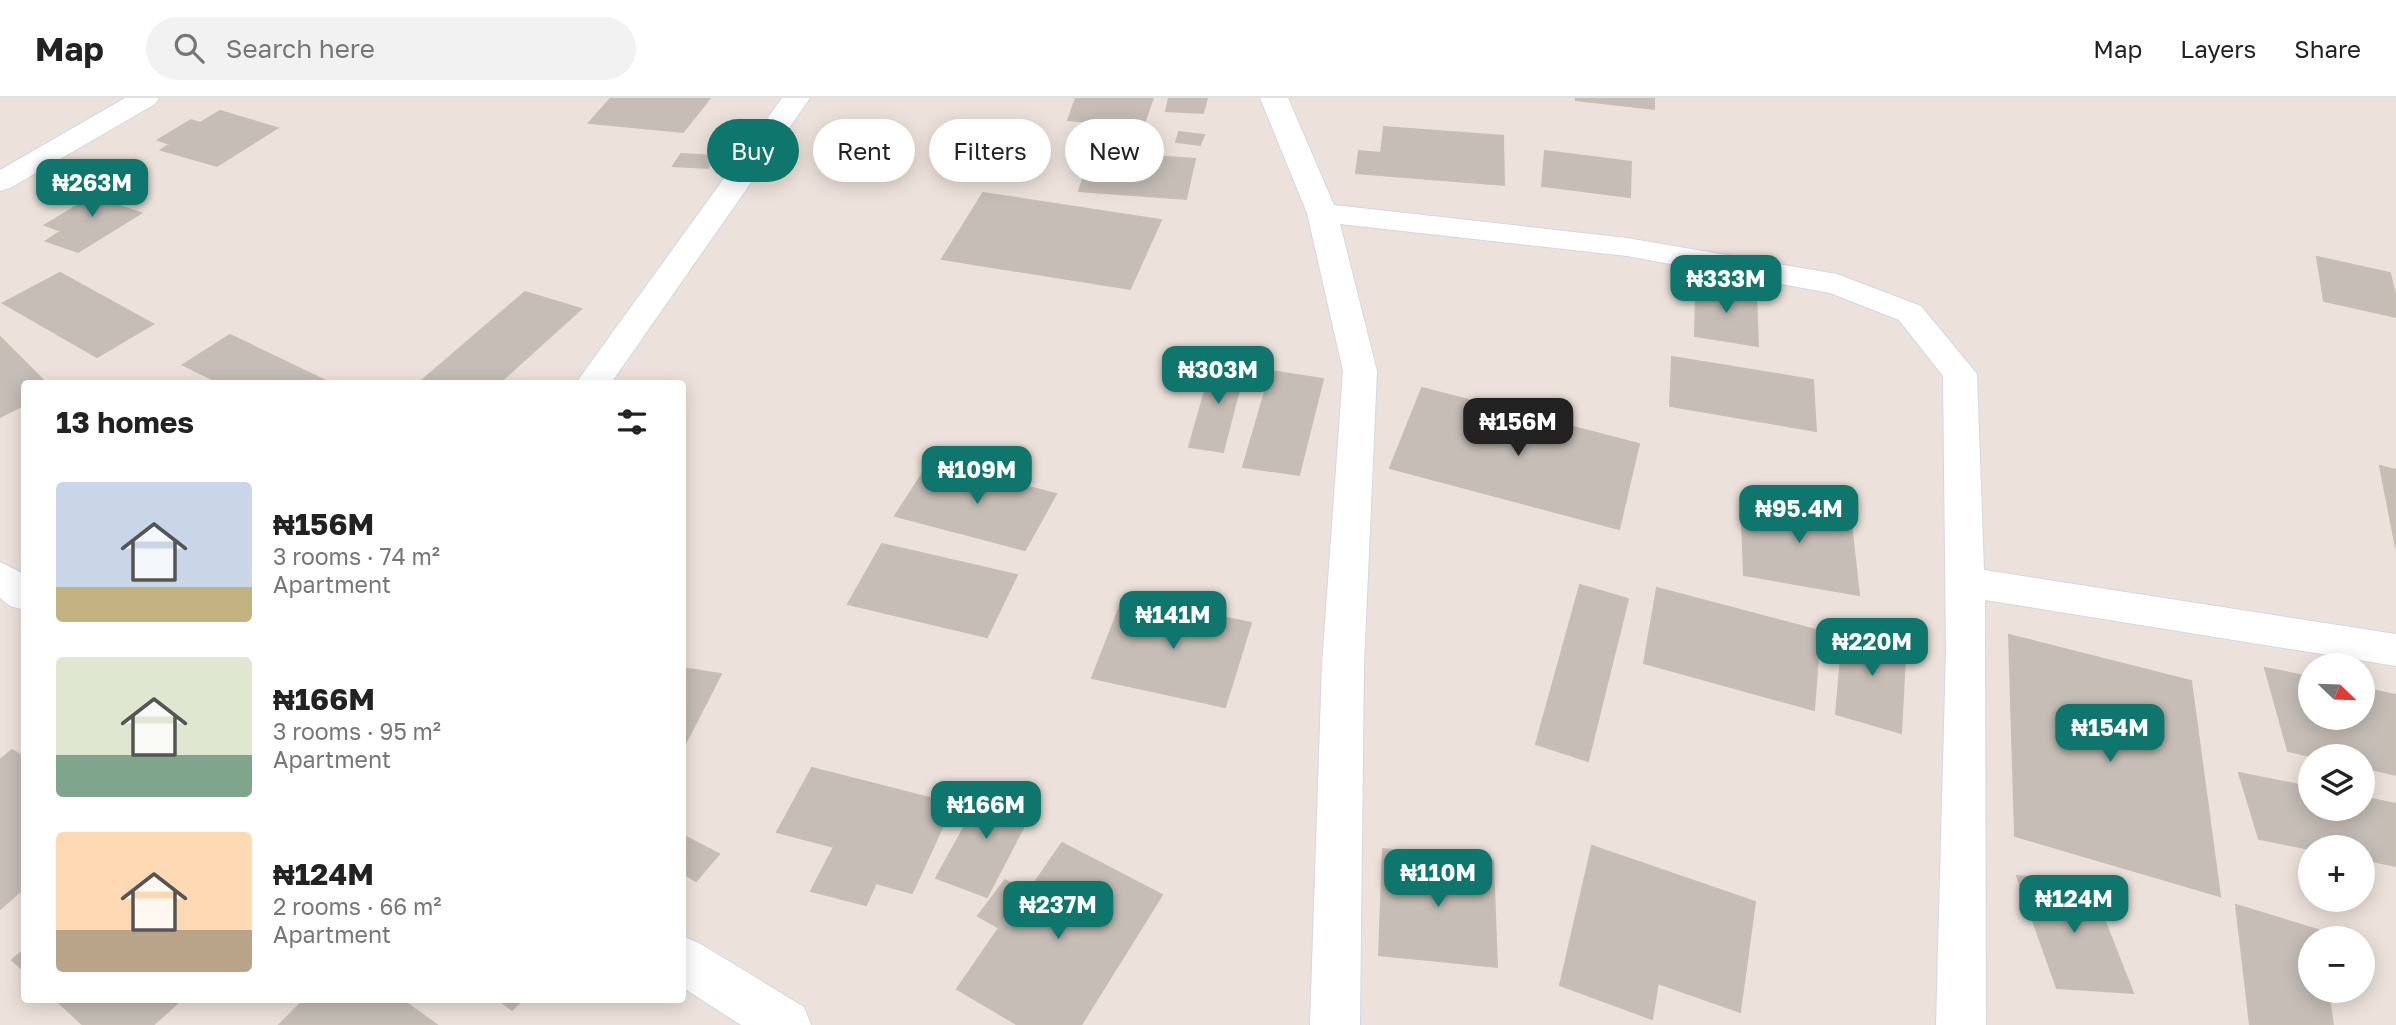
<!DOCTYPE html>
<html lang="en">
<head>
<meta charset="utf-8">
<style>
	body { margin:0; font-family:"Golos Text",sans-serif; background:#f2f2f2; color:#222; height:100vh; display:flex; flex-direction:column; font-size:26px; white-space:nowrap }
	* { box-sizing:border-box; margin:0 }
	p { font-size:23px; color:#767676 }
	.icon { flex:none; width:38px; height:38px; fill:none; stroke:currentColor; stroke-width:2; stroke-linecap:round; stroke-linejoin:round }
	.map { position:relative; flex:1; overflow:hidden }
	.panel { position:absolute; left:21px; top:282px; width:665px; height:623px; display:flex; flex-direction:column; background:#fff; border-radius:7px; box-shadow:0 4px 18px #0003 }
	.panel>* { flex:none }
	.hud { position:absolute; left:707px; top:21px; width:665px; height:63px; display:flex; gap:14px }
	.needle { width:46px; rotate:113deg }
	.tools { position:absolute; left:2298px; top:555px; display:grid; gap:14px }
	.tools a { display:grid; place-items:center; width:77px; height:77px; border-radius:50%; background:#fff; box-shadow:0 4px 18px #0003; font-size:35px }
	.price { position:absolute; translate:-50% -60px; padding:0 16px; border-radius:14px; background:#0f766e; color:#fff; font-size:23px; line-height:46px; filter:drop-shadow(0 2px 4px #0008) }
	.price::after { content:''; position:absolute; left:50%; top:42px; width:21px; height:16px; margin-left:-10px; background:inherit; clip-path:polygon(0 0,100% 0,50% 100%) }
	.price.current { background:#222; color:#fff }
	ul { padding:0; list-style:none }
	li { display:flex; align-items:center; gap:21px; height:175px; padding:0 35px }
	li span { display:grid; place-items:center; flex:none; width:196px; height:140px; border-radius:7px; color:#555 }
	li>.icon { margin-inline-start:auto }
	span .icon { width:84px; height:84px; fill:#fffc; stroke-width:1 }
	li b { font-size:30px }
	h2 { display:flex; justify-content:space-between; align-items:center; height:84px; padding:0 35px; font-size:30px }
	.pill { padding:0 24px; border-radius:32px; background:#fff; box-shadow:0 4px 18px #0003; font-size:24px; line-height:63px }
	.pill.current { background:#0f766e; color:#fff }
	header { display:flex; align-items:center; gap:42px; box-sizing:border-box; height:98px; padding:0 35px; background:#fff; border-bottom:2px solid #e0e0e0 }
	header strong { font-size:33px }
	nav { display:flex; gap:38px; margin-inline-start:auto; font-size:24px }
	.search { width:490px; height:63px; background:#f2f2f2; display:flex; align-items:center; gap:18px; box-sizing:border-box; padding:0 24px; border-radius:38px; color:#767676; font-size:26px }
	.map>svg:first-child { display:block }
</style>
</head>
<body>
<header>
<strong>Map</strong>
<div class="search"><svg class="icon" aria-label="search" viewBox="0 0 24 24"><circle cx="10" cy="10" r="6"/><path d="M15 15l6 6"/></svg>Search here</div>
<nav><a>Map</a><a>Layers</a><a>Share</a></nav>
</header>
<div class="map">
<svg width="2396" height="927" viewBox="0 0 2396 927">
	<rect width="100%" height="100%" fill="#ede2db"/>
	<!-- building -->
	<path fill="#c5bdb6" stroke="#c9beb4" stroke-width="2" d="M611 0H710L683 34 589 25Z
		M1076 0H1153L1143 28 1068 22Z
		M1169 0H1207L1203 15 1166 13Z
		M1576 0H1654V11L1576 2Z
		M220 13 277 30 217 68 161 52 170 46 158 42 191 22 200 25Z
		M1384 29 1503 38 1504 87 1356 75 1359 53 1381 55Z
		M1179 34 1204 37 1200 47 1176 44Z
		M1545 53 1631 64 1630 99 1542 88Z
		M1092 54 1195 61 1186 101 1079 93Z
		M681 56 716 58 708 70 673 68Z
		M110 88 137 97 119 108 141 115 78 154 46 143 61 133 45 127Z
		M983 95 1161 122 1130 191 942 161Z
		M2317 159 2390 175 2396 200V219L2324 203Z
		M60 175 153 226 97 259 3 205Z
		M1696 186 1756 195 1758 248 1695 238Z
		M525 194 581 211 499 285H419Z
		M230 237 330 285H220L183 267Z
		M0 239 46 285H24V307L0 319Z
		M1672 259 1813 282 1816 333 1670 308Z
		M1214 261 1246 265 1223 354 1189 349Z
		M1271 273 1323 281 1299 377 1243 369Z
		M1422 290 1639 346 1619 431 1390 370Z
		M930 364 1056 396 1025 452 895 418Z
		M2380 368 2396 372V450Z
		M1741 398 1850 416 1859 497 1744 477Z
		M882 446 1017 477 987 539 848 506Z
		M1580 487 1628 501 1588 663 1536 646Z
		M1657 490 1820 533 1814 612 1644 565Z
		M1124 498 1251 525 1225 609 1092 580Z
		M1844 525 1906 542 1901 635 1836 616Z
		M2009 537 2191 583 2220 798 2015 738Z
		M682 570 721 576 682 652Z
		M2265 570 2310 579V620H2362V590L2396 597V677L2362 669V658H2310L2288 653Z
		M12 652 24 659V790L0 811V662Z
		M812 670 953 706 912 795 876 785 866 807 811 793 834 749 777 734Z
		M2239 675 2310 689V710H2362V699L2396 706V768L2362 761V749L2310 751 2259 741Z
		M987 688 1036 705 987 799 936 780Z
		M682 737 719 756 696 783 682 775Z
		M1062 745 1162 797 1081 927H1018L957 891 999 830 978 818 1005 782 1028 794Z
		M1592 748 1755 804 1740 914 1658 885 1652 921 1560 887Z
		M1383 751 1493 763 1497 869 1379 857Z
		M2017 778 2089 783 2133 895 2057 890Z
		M2236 807 2318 832 2319 840H2310V892H2328L2333 927H2250Z
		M24 852V873L12 862Z
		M55 901H182L153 927H83Z
		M305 901H407L405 904 437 927H279Z
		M498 901H523L512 912Z"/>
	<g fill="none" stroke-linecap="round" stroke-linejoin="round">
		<defs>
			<path id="minor" d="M125 0H159L155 6 10 90 0 93V72Z
				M782 0H810L611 285H576Z
				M1260 0H1288L1334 107 1627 140 1837 176 1921 208 1977 276 1984 472 2396 536V568L1985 502 1986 927H1936L1946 553 1943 278 1899 222 1830 195 1627 158 1340 126 1377 273 1364 566 1360 927H1310L1322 566 1343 273 1307 115Z
				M0 464 24 476V512L10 508 0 500Z
				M682 838 699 845 804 909 811 927H741L682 889Z"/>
		</defs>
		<!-- minor casing -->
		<use href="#minor" stroke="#d0d7e4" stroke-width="2"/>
		<!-- minor -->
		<use href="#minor" fill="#fff" fill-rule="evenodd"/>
	</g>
</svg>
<div class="tools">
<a><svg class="needle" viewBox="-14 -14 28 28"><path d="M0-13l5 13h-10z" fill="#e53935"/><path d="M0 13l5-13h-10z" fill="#767676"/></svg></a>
<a><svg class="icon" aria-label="layers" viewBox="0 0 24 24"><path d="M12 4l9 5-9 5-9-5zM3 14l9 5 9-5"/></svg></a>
<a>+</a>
<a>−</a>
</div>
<b class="price" style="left:92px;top:121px">₦263M</b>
<b class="price" style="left:1726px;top:217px">₦333M</b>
<b class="price" style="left:1218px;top:308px">₦303M</b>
<b class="price current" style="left:1518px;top:360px">₦156M</b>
<b class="price" style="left:977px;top:408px">₦109M</b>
<b class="price" style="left:1799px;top:447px">₦95.4M</b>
<b class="price" style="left:1173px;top:553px">₦141M</b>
<b class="price" style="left:1872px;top:580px">₦220M</b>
<b class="price" style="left:2110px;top:666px">₦154M</b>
<b class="price" style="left:986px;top:743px">₦166M</b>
<b class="price" style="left:1438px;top:811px">₦110M</b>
<b class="price" style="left:2074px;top:837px">₦124M</b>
<b class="price" style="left:1058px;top:843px">₦237M</b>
<div class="hud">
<a class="pill current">Buy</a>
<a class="pill">Rent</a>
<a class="pill">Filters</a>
<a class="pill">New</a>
</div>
<section class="panel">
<h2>13 homes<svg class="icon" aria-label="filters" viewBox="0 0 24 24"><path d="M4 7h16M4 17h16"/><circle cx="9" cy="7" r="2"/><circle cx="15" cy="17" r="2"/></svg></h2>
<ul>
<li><span style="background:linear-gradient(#c9d6e8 75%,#c2b280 0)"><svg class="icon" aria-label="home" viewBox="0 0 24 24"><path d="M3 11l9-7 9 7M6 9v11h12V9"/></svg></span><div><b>₦156M</b><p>3 rooms · 74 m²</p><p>Apartment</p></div></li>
<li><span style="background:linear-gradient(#dfe7d0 70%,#7fa58c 0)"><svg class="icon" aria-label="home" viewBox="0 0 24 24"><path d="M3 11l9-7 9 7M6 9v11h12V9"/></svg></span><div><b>₦166M</b><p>3 rooms · 95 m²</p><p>Apartment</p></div></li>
<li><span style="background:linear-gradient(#ffd9b3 70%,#b9a48a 0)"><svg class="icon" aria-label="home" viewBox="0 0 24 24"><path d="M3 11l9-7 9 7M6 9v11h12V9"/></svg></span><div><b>₦124M</b><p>2 rooms · 66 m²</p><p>Apartment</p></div></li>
</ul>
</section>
</div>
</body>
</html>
